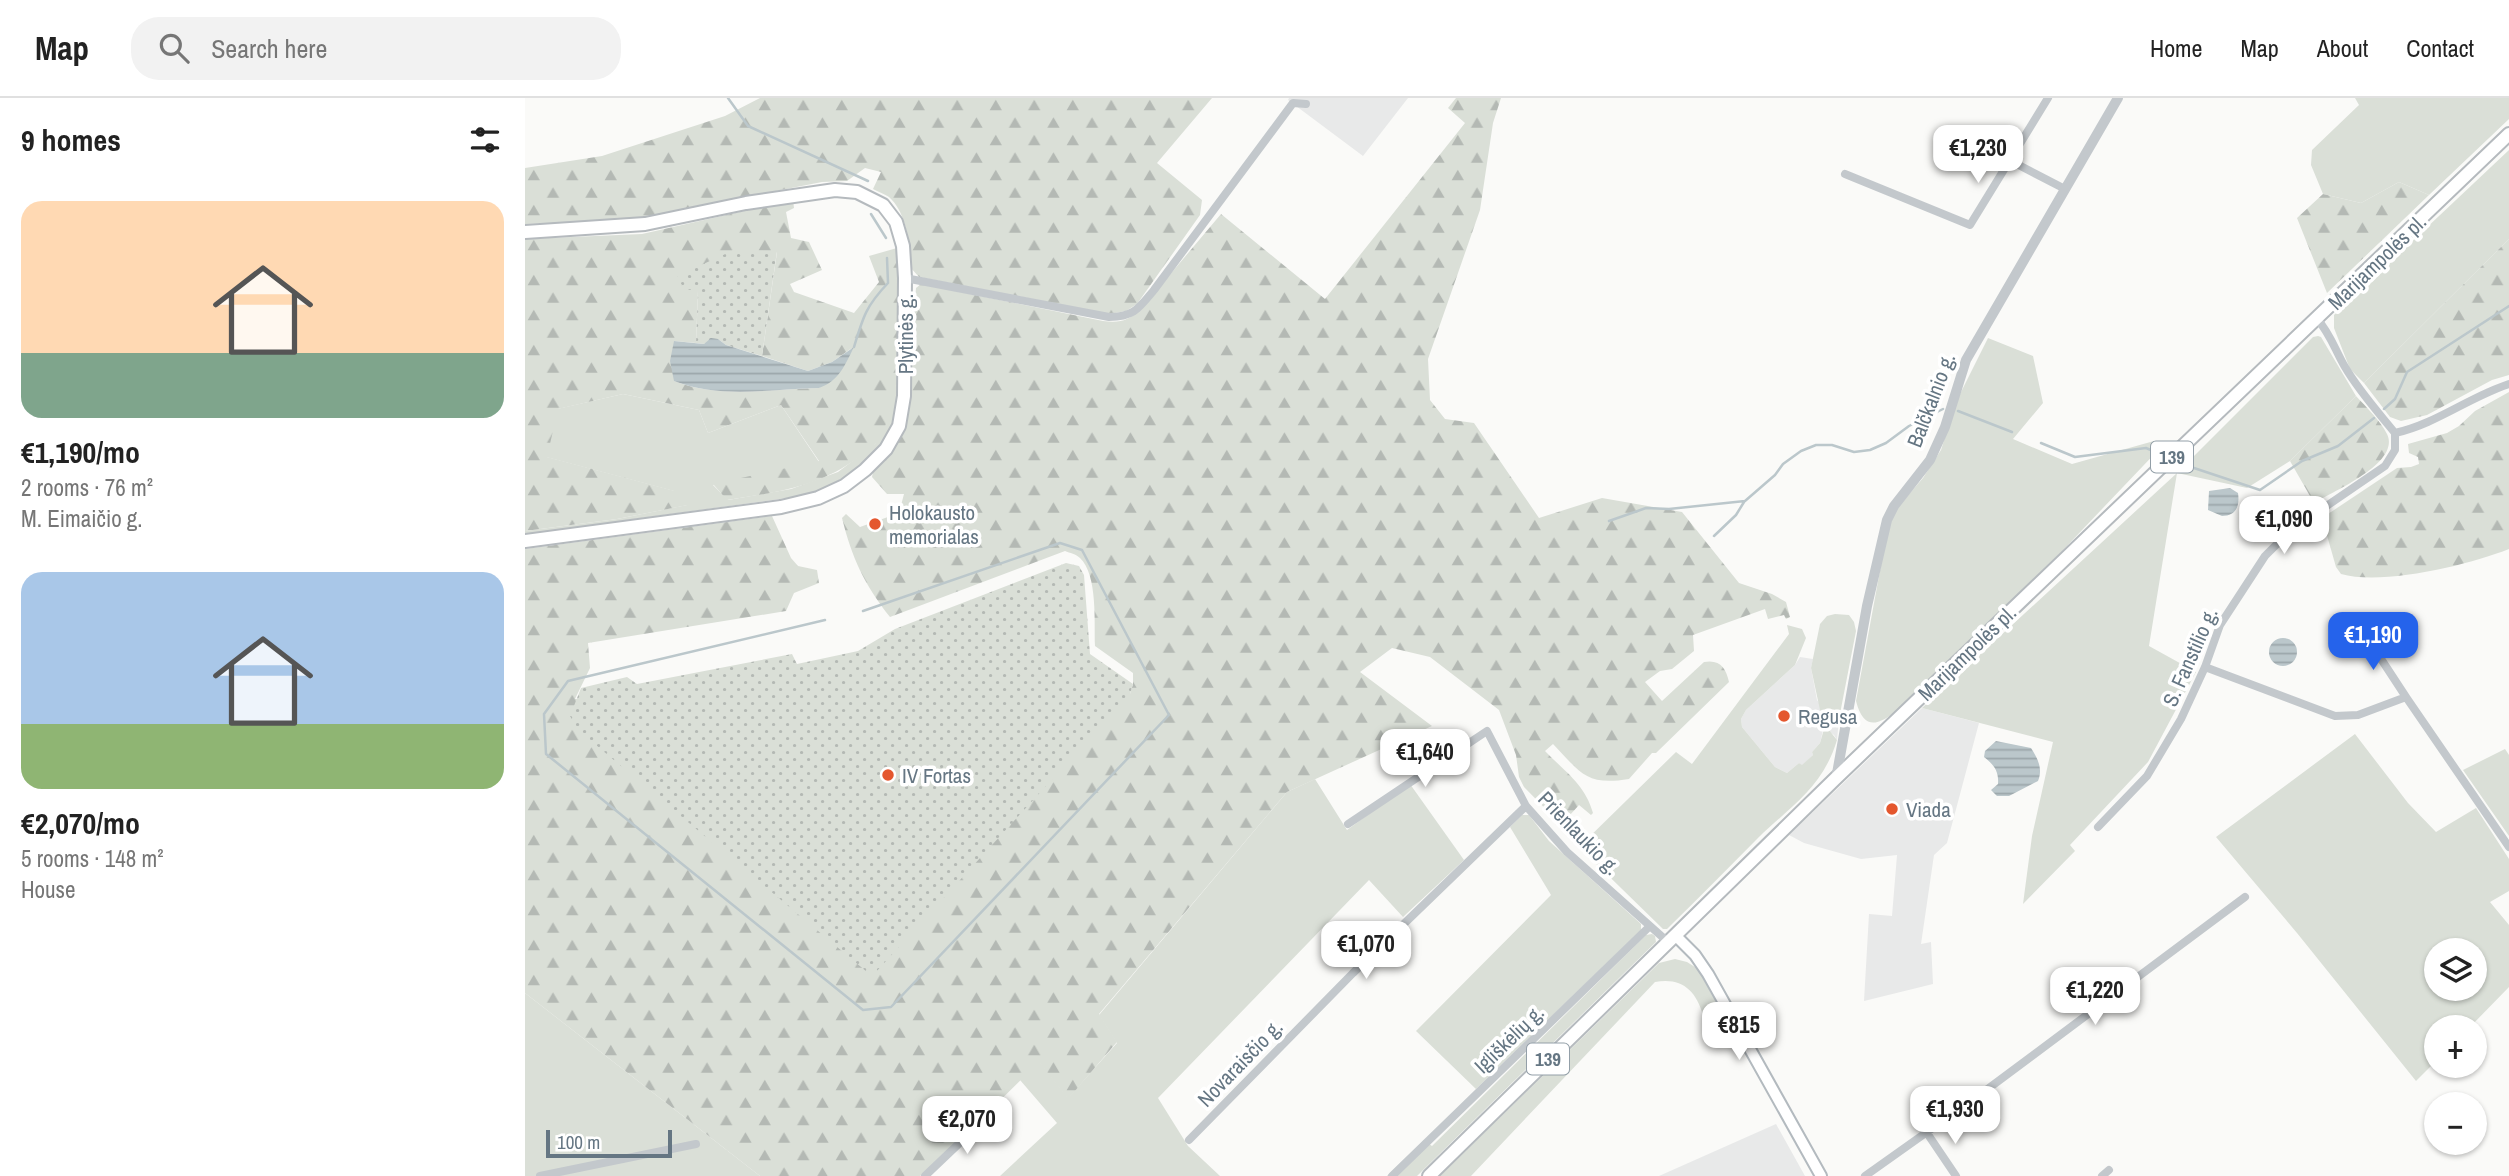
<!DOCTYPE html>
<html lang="en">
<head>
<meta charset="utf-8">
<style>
	body { margin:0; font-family:"Archivo Narrow",sans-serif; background:#f2f2f2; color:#222; height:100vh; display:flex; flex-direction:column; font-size:26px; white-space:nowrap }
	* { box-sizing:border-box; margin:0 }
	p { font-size:23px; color:#767676 }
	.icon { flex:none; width:38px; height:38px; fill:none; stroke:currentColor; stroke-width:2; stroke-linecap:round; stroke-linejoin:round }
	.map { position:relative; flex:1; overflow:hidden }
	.details { display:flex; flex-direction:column; background:#fff; width:525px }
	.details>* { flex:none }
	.fabs { position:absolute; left:1899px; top:840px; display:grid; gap:14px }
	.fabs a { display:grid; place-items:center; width:63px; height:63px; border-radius:50%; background:#fff; box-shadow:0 2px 5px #0004; font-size:35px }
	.scale { position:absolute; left:21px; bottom:18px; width:126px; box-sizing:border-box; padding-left:7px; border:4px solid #657683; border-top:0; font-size:19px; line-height:24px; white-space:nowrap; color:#657683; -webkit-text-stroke:5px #fff; paint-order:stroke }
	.price { position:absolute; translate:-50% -60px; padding:0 16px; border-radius:14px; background:#fff; color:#222; font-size:23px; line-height:46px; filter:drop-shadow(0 2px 4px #0008) }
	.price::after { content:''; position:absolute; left:50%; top:42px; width:21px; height:16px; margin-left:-10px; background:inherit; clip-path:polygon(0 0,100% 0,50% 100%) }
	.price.active { background:#2563eb; color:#fff }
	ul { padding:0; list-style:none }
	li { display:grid; align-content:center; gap:14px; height:371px; padding:0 21px }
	li span { display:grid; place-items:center; height:217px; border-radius:21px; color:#555 }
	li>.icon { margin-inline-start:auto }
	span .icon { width:126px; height:126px; fill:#fffc; stroke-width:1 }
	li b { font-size:30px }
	h2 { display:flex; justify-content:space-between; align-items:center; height:84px; padding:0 21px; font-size:30px }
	header { display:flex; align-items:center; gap:42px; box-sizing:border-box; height:98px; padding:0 35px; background:#fff; border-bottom:2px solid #e0e0e0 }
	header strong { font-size:33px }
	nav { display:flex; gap:38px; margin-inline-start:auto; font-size:24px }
	.search { width:490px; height:63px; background:#f2f2f2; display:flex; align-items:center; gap:18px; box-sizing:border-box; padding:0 24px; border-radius:28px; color:#767676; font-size:26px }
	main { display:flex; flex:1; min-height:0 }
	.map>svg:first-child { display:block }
</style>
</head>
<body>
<header>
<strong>Map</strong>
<div class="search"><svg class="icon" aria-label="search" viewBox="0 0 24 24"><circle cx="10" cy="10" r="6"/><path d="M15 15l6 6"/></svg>Search here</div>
<nav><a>Home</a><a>Map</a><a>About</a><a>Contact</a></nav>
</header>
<main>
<section class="details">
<h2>9 homes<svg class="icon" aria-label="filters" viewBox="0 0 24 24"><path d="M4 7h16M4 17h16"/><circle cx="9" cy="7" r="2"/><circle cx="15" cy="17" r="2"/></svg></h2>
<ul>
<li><span style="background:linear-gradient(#ffd9b3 70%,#7fa58c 0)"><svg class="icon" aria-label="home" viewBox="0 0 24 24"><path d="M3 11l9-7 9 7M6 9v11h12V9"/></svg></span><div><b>€1,190/mo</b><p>2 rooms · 76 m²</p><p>M. Eimaičio g.</p></div></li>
<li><span style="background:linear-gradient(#a9c7e8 70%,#8fb573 0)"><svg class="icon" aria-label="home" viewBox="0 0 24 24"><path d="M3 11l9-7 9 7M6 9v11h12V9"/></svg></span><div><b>€2,070/mo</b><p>5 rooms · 148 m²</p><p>House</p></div></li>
</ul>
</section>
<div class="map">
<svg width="1984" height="1078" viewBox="0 0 1984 1078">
	<defs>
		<pattern id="forest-firs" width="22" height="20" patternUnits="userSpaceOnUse" patternTransform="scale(1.75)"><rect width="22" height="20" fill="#dadfd7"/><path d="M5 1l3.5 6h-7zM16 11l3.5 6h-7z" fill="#b4b9b4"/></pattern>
		<pattern id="park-dots" width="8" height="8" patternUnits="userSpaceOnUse" patternTransform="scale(1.75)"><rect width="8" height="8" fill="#dadfd7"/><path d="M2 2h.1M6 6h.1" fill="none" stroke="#b4b9b4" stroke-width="1.8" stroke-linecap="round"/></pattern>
		<pattern id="water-rules" width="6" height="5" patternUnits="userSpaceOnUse" patternTransform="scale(1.75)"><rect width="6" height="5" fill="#bbc7cb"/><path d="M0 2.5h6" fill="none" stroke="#9ca6aa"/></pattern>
	</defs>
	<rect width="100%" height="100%" fill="#fafaf8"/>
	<!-- built -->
	<path fill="#e8e9e9" d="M764 0H883L838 58 763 2Z
		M1275 559 1288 561 1286 570 1292 602 1308 623 1314 621 1312 642 1309 637 1300 631 1298 632 1295 645 1287 654 1288 657 1277 668 1274 665 1262 675 1250 669 1217 629 1216 621 1221 612 1270 567Z
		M1397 610 1454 625 1422 745 1409 757 1396 846 1406 844 1408 886 1339 903 1344 816 1367 818 1372 757 1336 761 1279 745 1264 737Z
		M1251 1026 1280 1078H1134Z"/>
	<!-- grass -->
	<path fill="#dadfd7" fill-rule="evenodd" d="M1830 0H1984V21L1904 97 1874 84 1836 105 1798 96 1786 67 1787 52 1834 7Z
		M1984 52V141L1839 285 1825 271 1809 230V217Z
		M1793 238 1796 239 1831 298 1765 363 1722 390 1652 375 1624 548 1671 574 1623 664 1545 747 1550 753 1498 806 1507 738 1528 644 1397 610 1652 375 1788 239Z
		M1463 240 1508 258 1518 305 1488 341 1547 366 1629 343 1638 347 1538 452 1384 602C1365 618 1341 643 1331 603L1363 429 1373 409 1398 380 1416 352 1432 302Z
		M375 267C374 288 375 320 364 338 348 366 312 384 284 397L0 436V433L92 421 162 407 149 393 21 359 32 311 98 296 174 312 183 335 256 307 294 364 188 387 203 402 266 391 313 374 350 346 364 315Z
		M1310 516 1324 517 1329 524 1331 533 1314 621 1308 623 1295 612 1286 570 1295 526 1302 518Z
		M1262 527 1277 531 1281 540 1270 567 1221 612 1216 621 1217 629 1250 669 1262 675 1274 665 1277 667 1288 657 1287 654 1295 645 1299 631 1304 632 1312 642C1298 689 1266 708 1233 740 1203 770 1173 801 1142 831H1138L1054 749 1151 654 1167 666 1264 536Z
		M1830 636 1883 705 1911 734 1951 710 1984 761V793L1965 804 1984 827V889L1945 929H1911V963L1891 983 1772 835 1691 739ZM1911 852H1950V891H1911Z
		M1980 651 1984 657V738L1938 672Z
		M790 681 822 732 885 686 939 762 878 819 844 782 633 1000 663 1048 695 1078H475L532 1025 495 982 514 963 543 1000 592 945 574 917 762 694Z
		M997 717H1004L1024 743 1116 826V832L951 991 891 933 1026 797 985 729Z
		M1127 836 1130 838 1131 844 892 1078H862L899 1042 907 1048 1121 837Z
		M1150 861 1162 864 1173 871 1217 952 1212 956 1184 914 1178 917C1171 892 1156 879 1130 884L946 1078H915L1134 865Z
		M0 895 235 1078H0Z"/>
	<!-- forest -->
	<path fill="url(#forest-firs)" fill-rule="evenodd" d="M235 0H687L632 65 677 102 675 117 612 206 601 213 585 216 394 179 385 169C385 147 382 115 364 99 360 96 353 94 348 91L356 74 340 70 322 83 297 84 119 119 39 125 0 126V70L77 58 200 18Z
		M931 0H976L968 25 955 112 903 261 905 302 920 321 949 325 1014 420 1077 400 1157 414 1214 485 1247 496 1261 504 1265 519 1261 521 1259 517 1243 521 1240 511 1168 537 1169 553 1147 571 1135 573 1120 584 1137 603 1179 564C1195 561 1201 570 1204 584L1131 655H1127L1104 681C1061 688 1056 675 1028 646L1020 653C1039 673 1060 686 1068 715L1066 717 1054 707 1045 717 1054 729 1047 738 999 689 994 679 991 657 974 612 905 559 867 550 835 574 907 628 762 694 574 916 592 944 543 1001 514 964 437 1040 395 1078H235L0 895V451L247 418 266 460 273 468 292 472 294 485 269 495 261 513 63 545 65 570 50 601 605 596 608 586V575L570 548C569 525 573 477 555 460 551 456 545 455 540 453L365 519C339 486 327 460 317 420L321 416 335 429 374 415 379 396H362L347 379 348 374 366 355 379 334 383 309 391 190 396 186 578 223C595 225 603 223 616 211L696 116 800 201 940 25 923 10Z
		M1874 84 1904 97 1802 195 1772 120 1798 96 1836 105Z
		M268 102 269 110 261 114 266 140 284 144 297 172 265 186 269 194 329 215 354 184 344 158 372 150C379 198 380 306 351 345 347 351 339 355 334 359 292 390 252 394 202 402L188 386 294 363 256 307 183 335 174 312 98 296 33 311 22 359 150 393 163 407 92 421 0 433V141L117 136ZM252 154 237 258 283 273 307 264 327 250 294 290C245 291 195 301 149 283V243L171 245 173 193Z
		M1984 141V277L1967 282 1902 317 1876 323 1865 319 1839 285Z
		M1984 294V451C1944 467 1857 488 1816 476L1811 469 1797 420 1872 370 1886 369 1894 366 1893 359 1884 355 1883 346 1922 335 1934 328 1950 313Z
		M1831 298C1841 309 1855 322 1862 336 1876 365 1809 393 1789 405L1765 363Z"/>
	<!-- park -->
	<path fill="url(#park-dots)" d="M209 152 252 153 237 258 201 247 193 241 179 246 171 245 173 193 159 191 152 178Z
		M541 465 554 468 559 477 565 556 608 586 605 596 350 875 342 874 53 632 45 618 56 590 102 579 112 586 267 556 272 566 333 553 370 531Z"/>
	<!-- water -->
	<path fill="url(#water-rules)" d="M186 240 193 241 201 247 283 273 307 264 329 249C320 267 314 283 294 290 245 291 195 301 149 283L145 263 149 243 179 246Z
		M1705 390 1713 395C1715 408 1711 418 1697 418L1683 412 1684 393Z
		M1744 554a14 14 0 1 1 28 0a14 14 0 1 1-28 0Z
		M1471 643 1506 650C1513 661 1518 671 1513 683L1484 698H1472L1466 692 1473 686C1474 673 1469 667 1459 659L1460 653Z"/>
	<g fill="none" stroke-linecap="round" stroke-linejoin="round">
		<!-- stream -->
		<path stroke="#bbc7cb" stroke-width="2.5" d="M203 0 223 28 343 83
			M346 116 361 140
			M329 249C338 219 341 208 363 185L362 160
			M1859 311 1870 301 1882 274 1984 208
			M1433 313 1487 334
			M1516 345 1550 359 1621 350 1633 355
			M1657 366 1735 392 1777 363 1813 348 1849 320
			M1084 423 1121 410 1144 411 1220 403 1250 377 1258 366 1276 353 1291 347H1307L1329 354 1345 352 1361 345 1384 328 1418 311
			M1189 438 1211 417 1219 404
			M300 522 43 583 19 616 21 656 338 912 366 909 644 617 557 452 535 445 338 513"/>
		<defs>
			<path id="secondary" d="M1150 837 1170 857 1183 876 1296 1078"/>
			<path id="primary" d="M0 134 120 126 221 105 310 92 332 94 358 107 371 124 378 148 380 180 379 298 374 328 361 351 340 372 319 388 293 400 256 409 0 443
				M904 1078 1310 681 1984 36"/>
		</defs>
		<!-- secondary casing -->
		<use href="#secondary" stroke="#b3babf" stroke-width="14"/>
		<!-- primary casing -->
		<use href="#primary" stroke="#b5babe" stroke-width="16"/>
		<!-- minor -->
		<path stroke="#c3c8cc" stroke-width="8" d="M1486 63 1540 91
			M1320 76 1445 127 1523 0
			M380 180 584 219C609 219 614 210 629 192L768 5 781 6
			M1870 335C1911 326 1944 299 1984 286
			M1839 535 1881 599
			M1680 569 1810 618 1833 617 1881 599 1984 749
			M823 726 962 633 1001 708 1042 754 1143 844
			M1573 729 1622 678 1656 621 1680 569 1695 527 1740 458 1765 433 1860 368 1870 352V335C1853 314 1834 293 1820 269 1810 252 1805 235 1792 221
			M1402 1035 1431 1078
			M664 1042 828 875 1001 708
			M15 1078 171 1046
			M400 1078 464 1017
			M867 1078 1125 828
			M1340 1078 1464 990 1720 799
			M1577 1078 1584 1072"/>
		<!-- tertiary -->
		<path stroke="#c3c8cc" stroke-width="10" d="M1311 681 1342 508 1362 422 1369 408 1405 362 1420 329 1441 262 1593 0"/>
		<!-- secondary -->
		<use href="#secondary" stroke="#fff" stroke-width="10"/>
		<!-- primary -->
		<use href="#primary" stroke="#fff" stroke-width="12"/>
	</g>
	<!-- markers -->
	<g fill="#e4572e" stroke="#fff" stroke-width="2.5">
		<circle cx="350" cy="426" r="7"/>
		<circle cx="1259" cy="618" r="7"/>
		<circle cx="363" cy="677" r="7"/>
		<circle cx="1367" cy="711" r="7"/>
	</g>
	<g text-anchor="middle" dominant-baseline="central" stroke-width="7" stroke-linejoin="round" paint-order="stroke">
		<!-- shield labels -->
		<g fill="#fff" stroke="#939fa8" stroke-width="2">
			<rect x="1626" y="343.5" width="42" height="31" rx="5"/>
			<rect x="1002" y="945.5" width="42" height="31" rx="5"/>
		</g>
		<g font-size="19" font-weight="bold" fill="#657683">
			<text x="1647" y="359">139</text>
			<text x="1023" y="961">139</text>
		</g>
		<!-- street labels -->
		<g font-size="21" fill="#657683" stroke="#fff">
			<text transform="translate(1852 164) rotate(-44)">Marijampolės pl.</text>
			<text transform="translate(380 236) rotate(-90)">Plytinės g.</text>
			<text transform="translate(1406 302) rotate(-69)">Balčkalnio g.</text>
			<text transform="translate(1442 555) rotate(-44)">Marijampolės pl.</text>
			<text transform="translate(1665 559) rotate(-66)">S. Fanstilio g.</text>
			<text transform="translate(1054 735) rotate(46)">Prienlaukio g.</text>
			<text transform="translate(984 941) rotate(-44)">Igliškėlių g.</text>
			<text transform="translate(715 965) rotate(-46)">Novaraisčio g.</text>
		</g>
		<!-- poi labels -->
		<g font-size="21" fill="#657683" stroke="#fff" text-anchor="start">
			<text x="364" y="414">Holokausto<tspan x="364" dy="24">memorialas</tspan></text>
			<text x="1273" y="618">Regusa</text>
			<text x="377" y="677">IV Fortas</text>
			<text x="1381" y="711">Viada</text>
		</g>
	</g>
</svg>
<div class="fabs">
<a><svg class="icon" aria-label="layers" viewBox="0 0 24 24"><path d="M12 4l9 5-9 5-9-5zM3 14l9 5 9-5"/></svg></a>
<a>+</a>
<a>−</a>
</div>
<div class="scale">100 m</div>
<b class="price" style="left:1453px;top:87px">€1,230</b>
<b class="price" style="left:1759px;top:458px">€1,090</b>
<b class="price active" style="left:1848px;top:574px">€1,190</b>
<b class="price" style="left:900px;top:691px">€1,640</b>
<b class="price" style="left:841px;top:883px">€1,070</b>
<b class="price" style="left:1570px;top:929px">€1,220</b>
<b class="price" style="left:1214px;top:964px">€815</b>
<b class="price" style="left:1430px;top:1048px">€1,930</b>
<b class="price" style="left:442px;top:1058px">€2,070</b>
</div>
</main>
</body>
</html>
